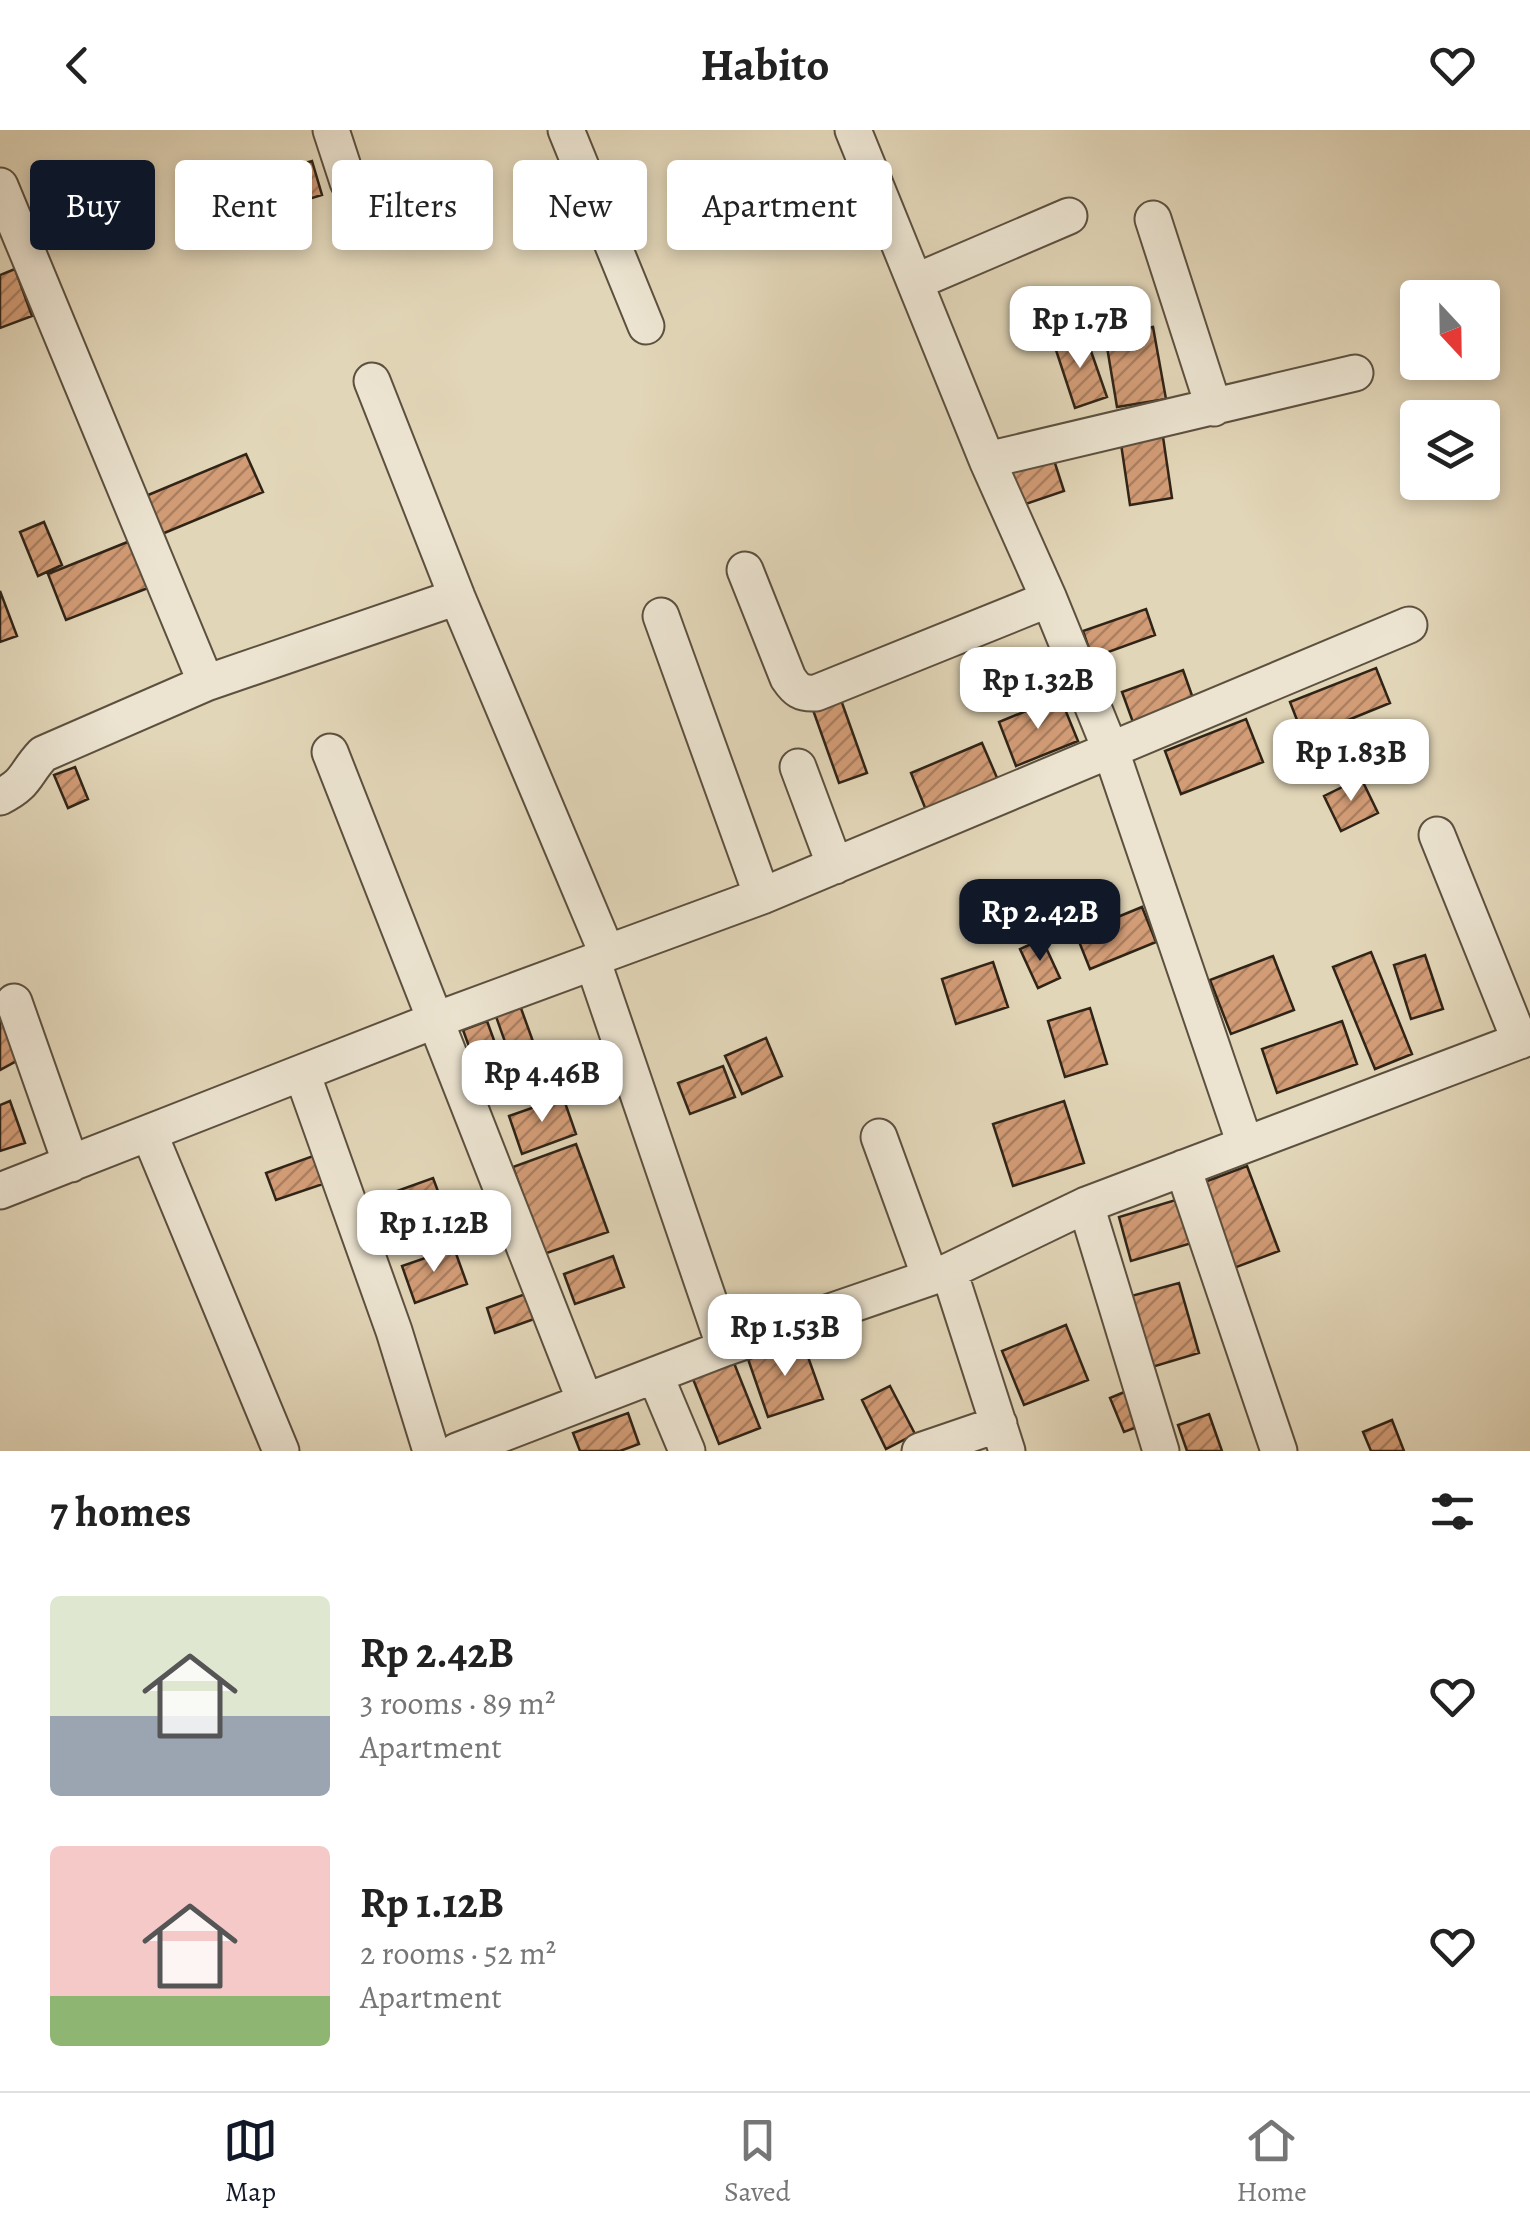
<!DOCTYPE html>
<html lang="en">
<head>
<meta charset="utf-8">
<style>
	body { margin:0; font-family:Alegreya,serif; background:#f6f6f6; color:#222; height:100vh; display:flex; flex-direction:column; font-size:38px; white-space:nowrap }
	* { box-sizing:border-box; margin:0 }
	p { font-size:32px; color:#767676 }
	.icon { flex:none; width:55px; height:55px; fill:none; stroke:currentColor; stroke-width:2; stroke-linecap:round; stroke-linejoin:round }
	.map { position:relative; height:1321px; overflow:hidden }
	.panel { display:flex; flex-direction:column; background:#fff; flex:1 }
	.panel>* { flex:none }
	.guide { position:absolute; left:30px; top:30px; width:1000px; height:90px; display:flex; gap:20px }
	.needle { width:65px; rotate:158deg }
	.fabs { position:absolute; left:1400px; top:150px; display:grid; gap:20px }
	.fabs a { display:grid; place-items:center; width:100px; height:100px; border-radius:10px; background:#fff; box-shadow:0 5px 15px #0003; font-size:50px }
	.price { position:absolute; translate:-50% -85px; padding:0 22px; border-radius:20px; background:#fff; color:#222; font-size:32px; line-height:65px; filter:drop-shadow(0 2px 5px #0008) }
	.price::after { content:''; position:absolute; left:50%; top:60px; width:30px; height:22px; margin-left:-15px; background:inherit; clip-path:polygon(0 0,100% 0,50% 100%) }
	.price.on { background:#111827; color:#fff }
	ul { padding:0; list-style:none }
	li { display:flex; align-items:center; gap:30px; height:250px; padding:0 50px }
	li span { display:grid; place-items:center; flex:none; width:280px; height:200px; border-radius:10px; color:#555 }
	li>.icon { margin-inline-start:auto }
	span .icon { width:120px; height:120px; fill:#fffc; stroke-width:1 }
	li b { font-size:42px }
	h2 { display:flex; justify-content:space-between; align-items:center; height:120px; padding:0 50px; font-size:42px }
	.tag { padding:0 35px; border-radius:10px; background:#fff; box-shadow:0 5px 15px #0003; font-size:35px; line-height:90px }
	.tag.on { background:#111827; color:#fff }
	header { display:flex; justify-content:space-between; align-items:center; height:130px; padding:0 50px; background:#fff; font-size:45px; font-weight:600 }
	.tab-bar { display:flex; justify-content:space-around; align-items:center; height:140px; border-top:2px solid #e0e0e0; background:#fff; font-size:28px; color:#767676 }
	.tab-bar a { display:grid; justify-items:center; gap:5px }
	.tab-bar .on { color:#111827 }
	.map>svg:first-child { display:block }
</style>
</head>
<body>
<header><svg class="icon" aria-label="back" viewBox="0 0 24 24"><path d="M15 5l-7 7 7 7"/></svg>Habito<svg class="icon" aria-label="heart" viewBox="0 0 24 24"><path d="M12 20l-8-8c-3-5 5-10 8-4 3-6 11-1 8 4z"/></svg></header>
<div class="map">
<svg width="1530" height="1321" viewBox="0 0 1530 1321">
	<defs>
		<pattern id="building-hatch" width="6" height="6" patternUnits="userSpaceOnUse" patternTransform="scale(2.5)"><rect width="6" height="6" fill="#d29c76"/><path d="M-1 1l2-2M0 6l6-6M5 7l2-2" fill="none" stroke="#ab7f60"/></pattern>
	</defs>
	<rect width="100%" height="100%" fill="#e2d6b8"/>
	<filter id="stains"><feTurbulence type="fractalNoise" baseFrequency=".002" numOctaves="4"/><feColorMatrix values="0 0 0 0 .2 0 0 0 0 .09 0 0 0 0 .02 0 0 0 .5 -.17"/></filter>
	<radialGradient id="worn" r=".72"><stop offset=".6" stop-color="#630" stop-opacity="0"/><stop offset="1" stop-color="#630" stop-opacity=".3"/></radialGradient>
	<!-- building -->
	<path fill="url(#building-hatch)" stroke="#302417" stroke-width="2.5" d="M312 31 322 65 286 76 276 41Z
		M15 139 32 186 0 198V145Z
		M1153 197 1166 269 1117 277 1105 205Z
		M1085 204 1107 267 1075 278 1054 214Z
		M1162 300 1172 368 1130 375 1120 307Z
		M246 324 263 362 157 406 141 368Z
		M1052 324 1064 361 1020 376 1007 339Z
		M44 392 62 435 38 446 20 402Z
		M130 411 148 458 66 490 48 444Z
		M0 461 17 506 0 512Z
		M1146 479 1155 505 1092 528 1083 501Z
		M1376 538 1390 573 1304 608 1290 572Z
		M1183 540 1195 574 1134 595 1122 562Z
		M1060 567 1078 611 1016 636 999 592Z
		M841 570 867 643 839 653 813 580Z
		M1246 589 1263 632 1181 664 1165 621Z
		M982 613 998 650 926 680 911 643Z
		M75 637 88 669 68 678 54 645Z
		M1361 648 1378 683 1341 701 1324 666Z
		M1142 777 1156 812 1090 839 1076 804Z
		M1042 809 1060 848 1038 858 1020 819Z
		M1371 822 1412 924 1375 939 1333 837Z
		M1425 825 1443 879 1411 889 1394 835Z
		M1273 826 1294 880 1231 904 1210 850Z
		M993 832 1008 877 956 894 942 849Z
		M518 870 535 917 510 926 493 878Z
		M0 877 24 927 0 940Z
		M1090 878 1107 934 1065 947 1048 891Z
		M487 891 503 935 479 944 463 900Z
		M1342 891 1357 934 1277 963 1262 919Z
		M766 908 782 946 742 964 725 926Z
		M723 936 735 967 690 984 678 953Z
		M563 967 576 1004 522 1024 509 986Z
		M10 971 25 1013 0 1021V975Z
		M1064 971 1084 1033 1013 1056 993 994Z
		M576 1014 608 1102 544 1124 513 1037Z
		M313 1026 323 1054 276 1070 266 1043Z
		M1247 1036 1279 1121 1234 1138 1202 1053Z
		M433 1048 442 1072 381 1094 372 1070Z
		M1179 1069 1192 1113 1131 1131 1119 1087Z
		M454 1118 467 1154 415 1173 402 1136Z
		M613 1126 624 1157 575 1174 564 1144Z
		M1179 1153 1199 1223 1152 1237 1131 1166Z
		M528 1163 537 1188 495 1203 487 1178Z
		M1066 1195 1088 1250 1024 1275 1002 1221Z
		M802 1210 823 1269 768 1287 748 1229Z
		M732 1228 760 1298 719 1314 691 1244Z
		M890 1256 915 1304 886 1319 862 1270Z
		M1134 1258 1148 1293 1124 1302 1110 1268Z
		M628 1283 639 1314 620 1321H580L573 1303Z
		M1209 1284 1222 1321H1187L1178 1295Z
		M1392 1290 1404 1321H1371L1363 1302Z"/>
	<g fill="none" stroke-linecap="round" stroke-linejoin="round">
		<defs>
			<path id="minor" d="M331 0 348 52
				M566 0 646 196
				M853 0 987 330 1049 469 1111 621 1245 1014
				M0 56 206 553
				M1153 89 1214 278
				M915 152 1069 86
				M372 251 457 467 607 823
				M987 330 1355 243
				M745 440 788 548C796 560 801 564 816 563L1049 469
				M661 486 762 766
				M330 622 585 1271
				M798 637 835 736
				M0 667C28 653 24 644 43 624L206 553 457 467
				M1437 705 1520 911
				M593 832 725 1218
				M14 872 71 1034
				M302 943 394 1201 431 1321
				M149 1003 281 1321
				M879 1007 930 1147
				M1183 1038 1279 1321
				M0 1061 436 890 593 832 607 823 762 766 1409 495
				M1086 1075 1161 1321
				M949 1141 1007 1321
				M655 1245 687 1321
				M457 1321 725 1218 949 1141 1086 1075 1530 907
				M920 1321 999 1294"/>
		</defs>
		<!-- minor casing -->
		<use href="#minor" stroke="#5c503f" stroke-width="39"/>
		<!-- minor -->
		<use href="#minor" stroke="#ece4d1" stroke-width="35"/>
	</g>
	<rect width="100%" height="100%" filter="url(#stains)"/>
	<rect width="100%" height="100%" fill="url(#worn)"/>
</svg>
<div class="fabs">
<a><svg class="needle" viewBox="-14 -14 28 28"><path d="M0-13l5 13h-10z" fill="#e53935"/><path d="M0 13l5-13h-10z" fill="#767676"/></svg></a>
<a><svg class="icon" aria-label="layers" viewBox="0 0 24 24"><path d="M12 4l9 5-9 5-9-5zM3 14l9 5 9-5"/></svg></a>
</div>
<b class="price" style="left:1080px;top:241px">Rp 1.7B</b>
<b class="price" style="left:1038px;top:602px">Rp 1.32B</b>
<b class="price" style="left:1351px;top:674px">Rp 1.83B</b>
<b class="price on" style="left:1040px;top:834px">Rp 2.42B</b>
<b class="price" style="left:542px;top:995px">Rp 4.46B</b>
<b class="price" style="left:434px;top:1145px">Rp 1.12B</b>
<b class="price" style="left:785px;top:1249px">Rp 1.53B</b>
<div class="guide">
<a class="tag on">Buy</a>
<a class="tag">Rent</a>
<a class="tag">Filters</a>
<a class="tag">New</a>
<a class="tag">Apartment</a>
</div>
</div>
<section class="panel">
<h2>7 homes<svg class="icon" aria-label="filters" viewBox="0 0 24 24"><path d="M4 7h16M4 17h16"/><circle cx="9" cy="7" r="2"/><circle cx="15" cy="17" r="2"/></svg></h2>
<ul>
<li><span style="background:linear-gradient(#dfe7d0 60%,#9aa5b1 0)"><svg class="icon" aria-label="home" viewBox="0 0 24 24"><path d="M3 11l9-7 9 7M6 9v11h12V9"/></svg></span><div><b>Rp 2.42B</b><p>3 rooms · 89 m²</p><p>Apartment</p></div><svg class="icon" aria-label="heart" viewBox="0 0 24 24"><path d="M12 20l-8-8c-3-5 5-10 8-4 3-6 11-1 8 4z"/></svg></li>
<li><span style="background:linear-gradient(#f6c9c9 75%,#8fb573 0)"><svg class="icon" aria-label="home" viewBox="0 0 24 24"><path d="M3 11l9-7 9 7M6 9v11h12V9"/></svg></span><div><b>Rp 1.12B</b><p>2 rooms · 52 m²</p><p>Apartment</p></div><svg class="icon" aria-label="heart" viewBox="0 0 24 24"><path d="M12 20l-8-8c-3-5 5-10 8-4 3-6 11-1 8 4z"/></svg></li>
</ul>
</section>
<nav class="tab-bar">
<a class="on"><svg class="icon" aria-label="map" viewBox="0 0 24 24"><path d="M3 6l6-2 6 2 6-2v14l-6 2-6-2-6 2zM9 4v14M15 6v14"/></svg>Map</a>
<a><svg class="icon" aria-label="saved" viewBox="0 0 24 24"><path d="M7 4h10v16l-5-4-5 4z"/></svg>Saved</a>
<a><svg class="icon" aria-label="home" viewBox="0 0 24 24"><path d="M3 11l9-7 9 7M6 9v11h12V9"/></svg>Home</a>
</nav>
</body>
</html>
